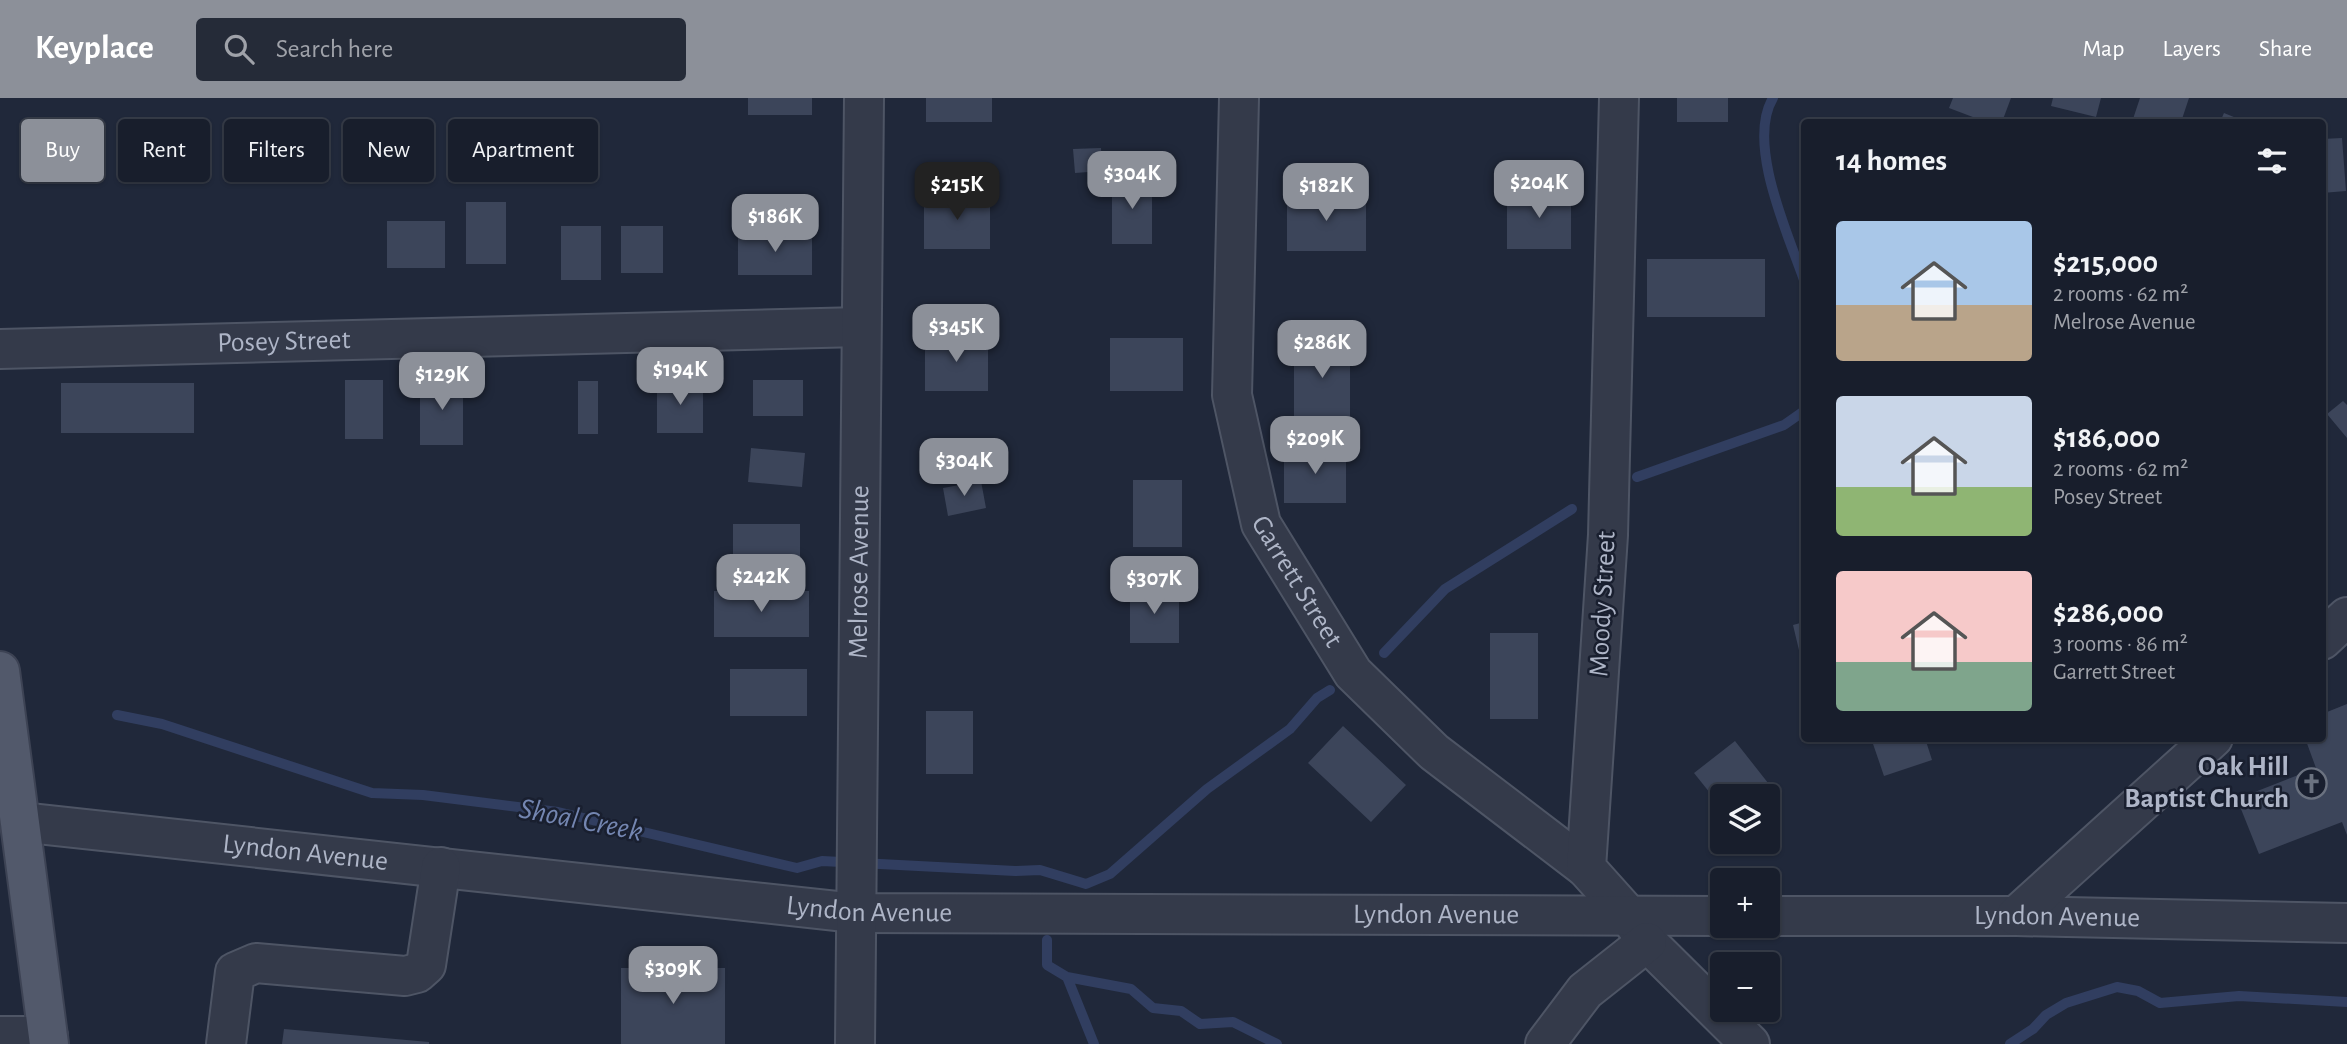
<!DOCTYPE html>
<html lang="en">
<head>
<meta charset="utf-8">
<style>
	body { margin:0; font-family:"Alegreya Sans",sans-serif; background:#252b38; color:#f1f3f6; height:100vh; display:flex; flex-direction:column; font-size:26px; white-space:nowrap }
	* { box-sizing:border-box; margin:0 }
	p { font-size:23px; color:#9fa2a9 }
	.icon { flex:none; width:38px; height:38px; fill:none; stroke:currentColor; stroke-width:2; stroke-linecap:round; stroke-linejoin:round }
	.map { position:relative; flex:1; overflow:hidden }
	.drawer { position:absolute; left:1801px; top:21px; width:525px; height:623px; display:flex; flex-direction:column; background:#181e2c; border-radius:7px; box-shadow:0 2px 5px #0004,0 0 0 2px #363c48 }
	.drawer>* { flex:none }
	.guide { position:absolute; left:21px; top:21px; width:665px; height:63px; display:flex; gap:14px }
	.tools { position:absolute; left:1710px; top:686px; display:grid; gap:14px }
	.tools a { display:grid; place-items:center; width:70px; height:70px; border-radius:7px; background:#181e2c; box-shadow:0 2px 5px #0004,0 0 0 2px #363c48; font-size:35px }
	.price { position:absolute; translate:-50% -60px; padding:0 16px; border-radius:14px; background:#8c9099; color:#fff; font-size:23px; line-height:46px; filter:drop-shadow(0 2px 4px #0008) }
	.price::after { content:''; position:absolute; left:50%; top:42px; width:21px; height:16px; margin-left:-10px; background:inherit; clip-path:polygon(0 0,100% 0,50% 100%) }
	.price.active { background:#222; color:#fff }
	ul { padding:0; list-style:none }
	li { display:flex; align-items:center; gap:21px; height:175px; padding:0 35px }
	li span { display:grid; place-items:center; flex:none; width:196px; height:140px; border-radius:7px; color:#555 }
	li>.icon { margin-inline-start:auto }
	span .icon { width:84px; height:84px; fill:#fffc; stroke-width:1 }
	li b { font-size:30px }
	h2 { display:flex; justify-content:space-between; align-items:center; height:84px; padding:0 35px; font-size:30px }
	.tag { padding:0 24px; border-radius:7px; background:#181e2c; box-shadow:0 2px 5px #0004,0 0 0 2px #363c48; font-size:24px; line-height:63px }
	.tag.active { background:#8c9099; color:#fff }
	header { display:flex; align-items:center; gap:42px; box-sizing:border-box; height:98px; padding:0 35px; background:#8c9099; color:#fff }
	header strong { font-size:33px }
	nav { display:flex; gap:38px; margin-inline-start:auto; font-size:24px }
	.search { width:490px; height:63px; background:#252b38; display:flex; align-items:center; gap:18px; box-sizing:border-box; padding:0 24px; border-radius:7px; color:#9fa2a9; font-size:26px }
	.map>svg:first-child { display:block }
</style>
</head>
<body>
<header>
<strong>Keyplace</strong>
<div class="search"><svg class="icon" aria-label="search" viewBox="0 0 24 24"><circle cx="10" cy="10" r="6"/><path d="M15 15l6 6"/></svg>Search here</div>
<nav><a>Map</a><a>Layers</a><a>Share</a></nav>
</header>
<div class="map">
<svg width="2347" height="946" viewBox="0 0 2347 946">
	<rect width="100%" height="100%" fill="#20283a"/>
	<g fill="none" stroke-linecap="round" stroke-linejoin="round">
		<!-- stream -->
		<path stroke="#313e60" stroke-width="10" d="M1773 0C1746 45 1788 136 1804 182
			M1637 379 1784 327 1804 313
			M1384 555 1445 491 1572 411
			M117 617 162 626 372 695 423 697 558 714 797 770 822 763 1015 773 1040 772 1086 786 1110 776 1207 691 1290 631 1317 600 1330 592
			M1047 842V867L1067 879 1094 946
			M1067 879 1131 891 1153 910 1181 913 1200 926 1233 924 1277 946
			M2010 946 2033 931 2046 917 2066 905 2117 889 2138 893 2160 905 2239 898 2347 904"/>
	</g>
	<!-- building -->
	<path fill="#3c455a" d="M748 0H812V17H748Z
		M926 0H992V24H926Z
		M1677 0H1728V24H1677Z
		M1953 0H2011L2002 24H1986L1949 10Z
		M2053 0H2101L2096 19 2051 8Z
		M2140 0H2189L2181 24H2132Z
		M2224 15 2246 24H2220Z
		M2342 40 2346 93 2322 95V41Z
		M1101 50 1102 73 1075 75 1073 51Z
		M1112 80H1152V146H1112Z
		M1507 93H1571V151H1507Z
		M924 96H990V151H924Z
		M1287 96H1366V153H1287Z
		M466 104H506V166H466Z
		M387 123H445V170H387Z
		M561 128H601V182H561Z
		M621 128H663V175H621Z
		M738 134H812V177H738Z
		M1647 161H1765V219H1647Z
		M925 238H988V293H925Z
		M1110 240H1183V293H1110Z
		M1294 240H1350V324H1294Z
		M345 282H383V341H345Z
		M420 282H463V347H420Z
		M753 282H803V318H753Z
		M578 283H598V336H578Z
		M657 284H703V335H657Z
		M61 285H194V335H61Z
		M2343 303 2347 307V340L2327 316Z
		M751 350 805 355 802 389 748 384Z
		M1284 350H1346V405H1284Z
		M1133 382H1182V449H1133Z
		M981 383 986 410 948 418 943 390Z
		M733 426H800V472H733Z
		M1130 491H1179V545H1130Z
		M714 493H809V539H714Z
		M1804 524V569H1803L1793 527Z
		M1490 535H1538V621H1490Z
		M730 571H807V618H730Z
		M2347 606V737L2342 724 2259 756 2237 701 2316 670 2305 640H2322V616Z
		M926 613H973V676H926Z
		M1343 628 1406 687 1371 724 1308 665Z
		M1871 640H1925L1932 662 1884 678Z
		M1735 643 1772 690 1762 698H1722V710L1694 675Z
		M621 870H725V946H621Z
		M284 931 429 944V946H282Z"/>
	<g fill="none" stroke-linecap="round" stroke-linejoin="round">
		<defs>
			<g id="minor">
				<path id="s1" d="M1239 0 1232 297 1261 426 1353 575 1434 654 1586 770"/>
				<path d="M1619 0 1608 437 1586 770 1629 818 1647 844 1750 946"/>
				<path id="s2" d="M0 251 860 229"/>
				<path d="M2322 542 2347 519"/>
				<path id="s3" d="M20 724 855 815 1722 818"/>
				<path id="s4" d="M1768 818H2016L2347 825"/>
				<path d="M2016 818 2213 640"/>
				<path d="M0 938H48"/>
				<path d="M226 946 235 874 256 865 405 878 417 875 426 867 441 769"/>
				<path id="s5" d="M855 946 864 0"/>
				<path d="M1545 946 1585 893 1647 844"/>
			</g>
			<path id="major" d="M0 573 49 946"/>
		</defs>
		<!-- minor casing -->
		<use href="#minor" stroke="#4e5565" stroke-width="42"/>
		<!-- major casing -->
		<use href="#major" stroke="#3d4354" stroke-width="42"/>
		<!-- minor -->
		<use href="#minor" stroke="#343a4a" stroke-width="38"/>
		<!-- major -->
		<use href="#major" stroke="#52596b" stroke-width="38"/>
	</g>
	<!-- icons -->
	<defs>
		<symbol id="church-ring" viewBox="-11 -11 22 22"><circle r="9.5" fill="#191f2f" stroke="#6b7280" stroke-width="1.5"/><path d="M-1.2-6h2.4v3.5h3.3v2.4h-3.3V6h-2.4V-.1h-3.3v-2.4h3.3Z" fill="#6b7280"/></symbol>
	</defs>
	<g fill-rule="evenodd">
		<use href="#church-ring" x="2294" y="668" width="35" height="35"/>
	</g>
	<g text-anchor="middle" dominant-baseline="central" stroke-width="5" stroke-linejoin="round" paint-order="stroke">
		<!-- street labels -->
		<g font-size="28" fill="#aeb5c7" stroke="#191f2f">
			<text stroke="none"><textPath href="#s2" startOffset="284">Posey Street</textPath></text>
			<text stroke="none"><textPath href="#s5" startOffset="472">Melrose Avenue</textPath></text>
			<text stroke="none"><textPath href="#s1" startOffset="497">Garrett Street</textPath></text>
			<text transform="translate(1603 506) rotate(-87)">Moody Street</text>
			<text stroke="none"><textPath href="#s3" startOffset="287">Lyndon Avenue</textPath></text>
			<text stroke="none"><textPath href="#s3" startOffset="854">Lyndon Avenue</textPath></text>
			<text stroke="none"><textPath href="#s3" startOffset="1421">Lyndon Avenue</textPath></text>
			<text stroke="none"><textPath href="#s4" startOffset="289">Lyndon Avenue</textPath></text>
		</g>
		<!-- poi labels -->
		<g font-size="28" font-weight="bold" fill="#aeb5c7" stroke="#191f2f" text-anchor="end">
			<text x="2289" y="669">Oak Hill<tspan x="2289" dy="32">Baptist Church</tspan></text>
		</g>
		<!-- water labels -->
		<g font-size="30" font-style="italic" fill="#7486b1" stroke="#191f2f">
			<text transform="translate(581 722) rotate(11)">Shoal Creek</text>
		</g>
	</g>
</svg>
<div class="tools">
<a><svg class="icon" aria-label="layers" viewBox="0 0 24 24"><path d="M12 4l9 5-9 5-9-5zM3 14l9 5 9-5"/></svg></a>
<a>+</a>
<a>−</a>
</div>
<b class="price" style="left:1132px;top:113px">$304K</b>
<b class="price" style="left:1539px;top:122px">$204K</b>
<b class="price active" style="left:957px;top:124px">$215K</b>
<b class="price" style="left:1326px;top:125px">$182K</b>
<b class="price" style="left:775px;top:156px">$186K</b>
<b class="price" style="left:956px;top:266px">$345K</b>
<b class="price" style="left:1322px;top:282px">$286K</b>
<b class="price" style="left:680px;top:309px">$194K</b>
<b class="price" style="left:442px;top:314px">$129K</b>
<b class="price" style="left:1315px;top:378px">$209K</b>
<b class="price" style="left:964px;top:400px">$304K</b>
<b class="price" style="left:761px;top:516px">$242K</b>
<b class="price" style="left:1154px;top:518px">$307K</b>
<b class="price" style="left:673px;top:908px">$309K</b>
<div class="guide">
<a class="tag active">Buy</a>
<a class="tag">Rent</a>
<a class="tag">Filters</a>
<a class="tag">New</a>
<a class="tag">Apartment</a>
</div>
<section class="drawer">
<h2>14 homes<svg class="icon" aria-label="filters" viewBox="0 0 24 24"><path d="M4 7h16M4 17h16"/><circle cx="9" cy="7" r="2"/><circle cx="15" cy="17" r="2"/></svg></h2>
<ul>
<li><span style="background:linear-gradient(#a9c7e8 60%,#b9a48a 0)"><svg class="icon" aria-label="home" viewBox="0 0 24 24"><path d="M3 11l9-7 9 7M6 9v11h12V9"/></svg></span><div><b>$215,000</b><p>2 rooms · 62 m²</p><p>Melrose Avenue</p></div></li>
<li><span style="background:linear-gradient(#c9d6e8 65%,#8fb573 0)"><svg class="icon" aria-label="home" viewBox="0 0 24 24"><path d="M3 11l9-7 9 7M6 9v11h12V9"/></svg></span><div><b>$186,000</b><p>2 rooms · 62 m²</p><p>Posey Street</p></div></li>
<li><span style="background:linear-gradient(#f6c9c9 65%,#7fa58c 0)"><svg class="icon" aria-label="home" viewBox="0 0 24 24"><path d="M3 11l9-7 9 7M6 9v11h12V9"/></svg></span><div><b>$286,000</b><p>3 rooms · 86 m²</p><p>Garrett Street</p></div></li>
</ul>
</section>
</div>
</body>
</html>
